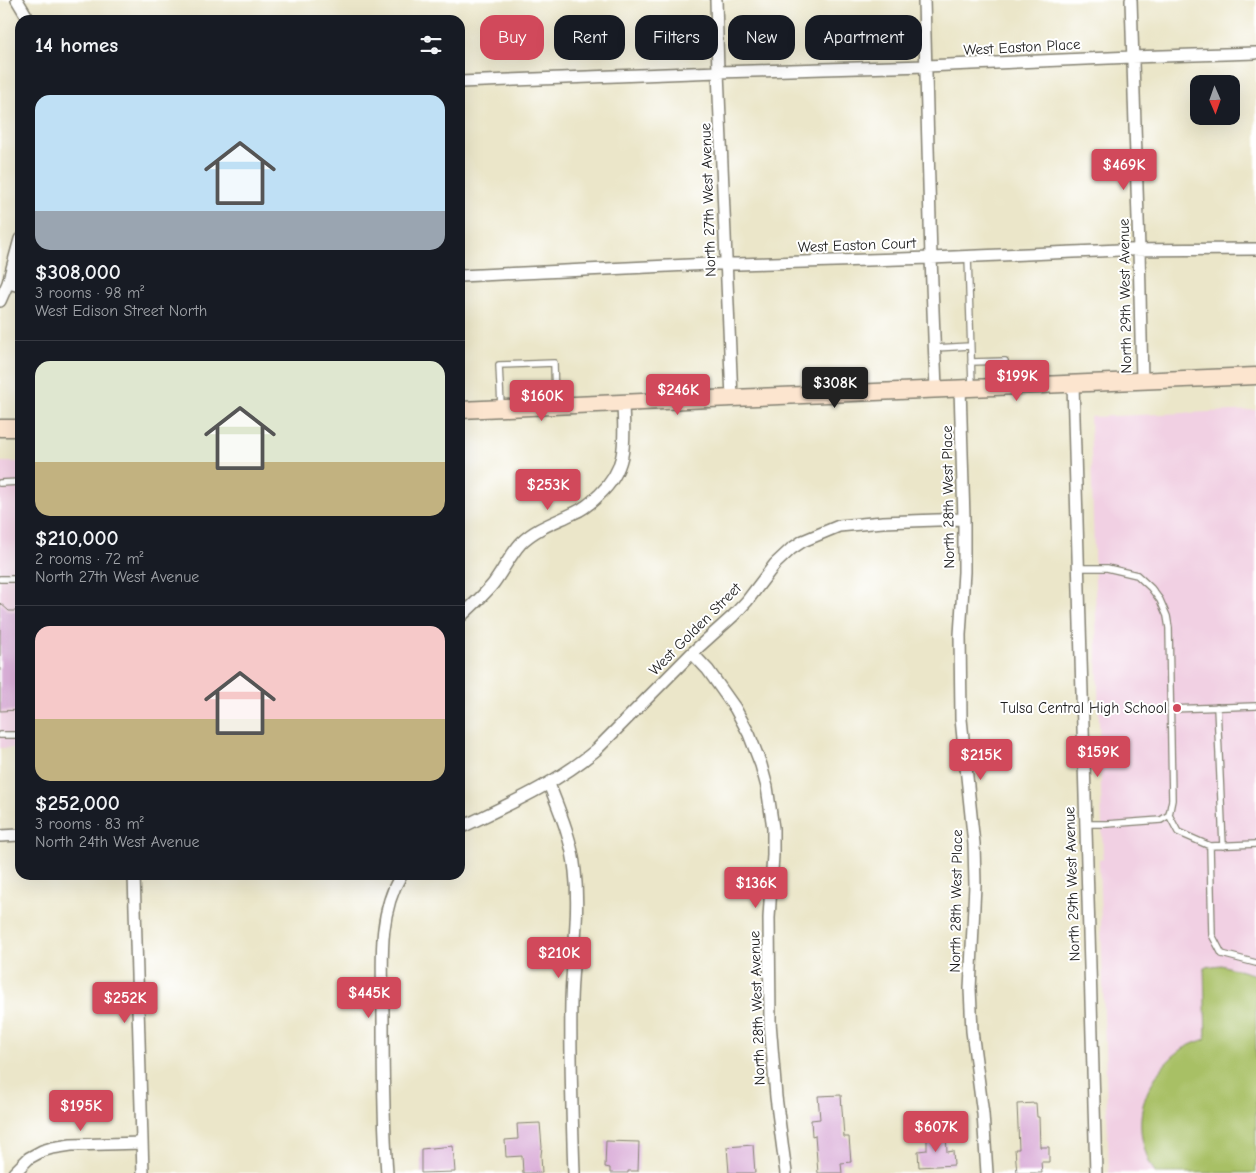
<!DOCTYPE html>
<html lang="en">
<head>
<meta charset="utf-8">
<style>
	body { margin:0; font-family:"Comic Neue",sans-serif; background:#242831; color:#f1f3f6; height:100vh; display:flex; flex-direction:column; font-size:19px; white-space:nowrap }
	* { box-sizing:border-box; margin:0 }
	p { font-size:16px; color:#9ea1a6 }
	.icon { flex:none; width:28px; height:28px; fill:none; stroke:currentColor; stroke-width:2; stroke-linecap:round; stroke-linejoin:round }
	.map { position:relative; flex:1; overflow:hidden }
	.details { position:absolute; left:15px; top:15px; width:450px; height:865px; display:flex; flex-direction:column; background:#171b24; border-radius:15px; box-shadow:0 5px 20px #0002 }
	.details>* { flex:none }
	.guide { position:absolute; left:480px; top:15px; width:475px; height:45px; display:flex; gap:10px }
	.needle { width:32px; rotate:178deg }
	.fabs { position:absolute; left:1190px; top:75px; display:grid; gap:10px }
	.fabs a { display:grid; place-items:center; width:50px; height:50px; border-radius:10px; background:#171b24; box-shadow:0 5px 20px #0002; font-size:25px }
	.price { position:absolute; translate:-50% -42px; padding:0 11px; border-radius:5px; background:#d1495b; color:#fff; font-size:16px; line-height:32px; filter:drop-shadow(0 1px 2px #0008) }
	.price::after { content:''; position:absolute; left:50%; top:30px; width:15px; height:11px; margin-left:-8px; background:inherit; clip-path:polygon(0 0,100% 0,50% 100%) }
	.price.selected { background:#222; color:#fff }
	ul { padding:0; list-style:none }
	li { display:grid; align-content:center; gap:10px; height:265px; padding:0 20px }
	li+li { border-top:1px solid #363941 }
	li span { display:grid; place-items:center; height:155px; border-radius:15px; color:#555 }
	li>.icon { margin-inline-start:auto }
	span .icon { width:90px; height:90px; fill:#fffc; stroke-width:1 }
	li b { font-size:21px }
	h2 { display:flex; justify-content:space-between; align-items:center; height:60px; padding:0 20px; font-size:21px }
	.chip { padding:0 18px; border-radius:15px; background:#171b24; box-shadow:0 5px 20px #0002; font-size:18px; line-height:45px }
	.chip.selected { background:#d1495b; color:#fff }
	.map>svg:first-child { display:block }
</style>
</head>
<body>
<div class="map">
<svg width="1256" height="1173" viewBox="0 0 1256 1173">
	<rect width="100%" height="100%" fill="#fff"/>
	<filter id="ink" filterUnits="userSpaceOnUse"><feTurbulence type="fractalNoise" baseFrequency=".02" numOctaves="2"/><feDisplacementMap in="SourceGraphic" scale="10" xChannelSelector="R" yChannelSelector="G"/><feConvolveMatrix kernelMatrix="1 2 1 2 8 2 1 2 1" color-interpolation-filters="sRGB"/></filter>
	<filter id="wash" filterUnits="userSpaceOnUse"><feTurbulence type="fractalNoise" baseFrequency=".0096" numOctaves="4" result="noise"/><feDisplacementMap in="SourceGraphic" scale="20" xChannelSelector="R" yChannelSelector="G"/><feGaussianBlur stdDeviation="1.12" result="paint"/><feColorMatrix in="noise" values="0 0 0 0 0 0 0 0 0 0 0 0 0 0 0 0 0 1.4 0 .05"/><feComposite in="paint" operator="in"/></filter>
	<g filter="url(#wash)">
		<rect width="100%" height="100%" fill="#ebe6c9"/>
		<!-- built -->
		<path fill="#f1d0e3" d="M1256 410V1173H1109L1099 860 1103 859 1090 417Z
			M0 462H20V748H0Z"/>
		<!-- green -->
		<path fill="#a8c065" stroke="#626e40" d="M1221 965 1256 975V1173H1155C1137 1141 1135 1109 1155 1078 1162 1066 1173 1055 1184 1048 1191 1044 1199 1041 1206 1039L1204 967Z"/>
		<g id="blocks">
			<!-- building -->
			<path fill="#dcb1da" d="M0 603 9 611H20V710L0 711Z
				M841 1095 844 1137H849L851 1162 841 1163 842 1173H818L815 1135 812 1136 811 1120 820 1119 818 1096Z
				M1036 1103 1037 1117H1039L1040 1147H1049V1162H1041L1042 1173H1017L1015 1149H1019L1017 1104Z
				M540 1123 542 1147 541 1155 542 1173H523L522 1156 506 1157 505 1140 518 1139 517 1124Z
				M946 1136 947 1152 953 1151 954 1165 919 1167 918 1151 927 1150V1137Z
				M606 1141 639 1142 638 1171H628V1173H610V1168L605 1167Z
				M753 1145 755 1173H729L727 1147Z
				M453 1146 455 1172 421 1173V1149Z"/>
		</g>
	</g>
	<g filter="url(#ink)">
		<use href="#blocks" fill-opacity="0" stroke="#848172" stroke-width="1"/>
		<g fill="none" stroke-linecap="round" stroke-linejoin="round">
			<defs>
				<path id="lane" d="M968 256 972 386
					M935 348 970 346
					M971 362 1005 361
					M501 406 499 365 554 363 555 404
					M0 483 20 482
					M1079 568H1107L1137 575 1151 588 1160 600 1167 616 1169 628 1172 800 1169 815 1161 820 1107 824H1086
					M0 579H20
					M1217 707 1223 846
					M1170 709 1256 706
					M0 735H20
					M1169 815 1178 832 1210 846 1256 844
					M1210 846 1212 935 1222 954 1256 963"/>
				<path id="street" d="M17 0 29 20
					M716 0 718 72 732 398
					M924 0 931 258 936 389
					M1131 0 1139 250 1142 381
					M460 82 718 72 926 66 1132 57 1256 53
					M460 276 710 264H738L931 258 1120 250 1256 249
					M8 283 20 286
					M0 301 8 283 20 239
					M1073 384 1096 1173
					M960 388 964 519V572L960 635 961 719 974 844 975 885 970 989 972 1031 983 1114 987 1173
					M460 617C471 607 483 596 493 584 503 571 510 555 521 543 536 528 556 522 574 513 584 509 592 502 599 495 629 467 624 440 623 403
					M692 653 708 670 735 708 749 734 761 765 767 787 773 828V855L769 918 770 1022 776 1097 786 1173
					M549 784C560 812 572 840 575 871 580 914 572 958 571 1001 570 1059 572 1116 574 1173
					M460 828C507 805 556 784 596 750L692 653 733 616 747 601 775 564 791 549 803 541 839 526 883 522 964 519
					M0 836 20 835
					M134 875 143 1173
					M14 1173 29 1158 42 1151 52 1148 71 1145 142 1143
					M387 1173C383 1121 383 1069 383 1017 383 970 376 917 401 875"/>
				<path id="secondary" d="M460 410 732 398 1256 376
					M0 428H20"/>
			</defs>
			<!-- lane casing -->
			<use href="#lane" stroke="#848172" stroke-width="8"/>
			<!-- street casing -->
			<use href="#street" stroke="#848172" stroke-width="14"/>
			<!-- secondary casing -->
			<use href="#secondary" stroke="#848172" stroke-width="19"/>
			<!-- lane -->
			<use href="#lane" stroke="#fff" stroke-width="5.5"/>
			<!-- street -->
			<use href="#street" stroke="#fff" stroke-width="11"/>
			<!-- secondary -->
			<use href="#secondary" stroke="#fce5cf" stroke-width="16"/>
		</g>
	</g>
	<!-- markers -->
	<circle fill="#d1495b" stroke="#fff" stroke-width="2" cx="1177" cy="708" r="5"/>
	<g text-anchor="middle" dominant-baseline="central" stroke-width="4" stroke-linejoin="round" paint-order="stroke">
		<!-- street labels -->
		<g font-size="15" fill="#1c1c1c" stroke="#fff">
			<text transform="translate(1022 47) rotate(-3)">West Easton Place</text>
			<text transform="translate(708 200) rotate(-92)">North 27th West Avenue</text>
			<text transform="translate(857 245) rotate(-2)">West Easton Court</text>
			<text transform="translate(1125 296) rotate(-91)">North 29th West Avenue</text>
			<text transform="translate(948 497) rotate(-91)">North 28th West Place</text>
			<text transform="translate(695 629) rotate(-45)">West Golden Street</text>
			<text transform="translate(1072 884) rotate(-92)">North 29th West Avenue</text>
			<text transform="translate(956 901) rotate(-89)">North 28th West Place</text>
			<text transform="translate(757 1008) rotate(-92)">North 28th West Avenue</text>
		</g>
		<!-- poi labels -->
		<g font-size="15" fill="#1c1c1c" stroke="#fff" text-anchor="end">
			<text x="1167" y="708">Tulsa Central High School</text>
		</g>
	</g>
</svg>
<div class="fabs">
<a><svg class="needle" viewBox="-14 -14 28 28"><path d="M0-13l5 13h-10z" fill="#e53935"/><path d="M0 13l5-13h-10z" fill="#9ea1a6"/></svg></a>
</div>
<b class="price" style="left:1124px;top:191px">$469K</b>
<b class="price" style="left:1017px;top:402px">$199K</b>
<b class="price selected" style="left:835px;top:409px">$308K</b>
<b class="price" style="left:678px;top:416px">$246K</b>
<b class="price" style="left:542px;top:422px">$160K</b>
<b class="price" style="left:548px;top:511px">$253K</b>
<b class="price" style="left:1098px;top:778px">$159K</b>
<b class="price" style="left:981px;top:781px">$215K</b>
<b class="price" style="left:756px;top:909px">$136K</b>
<b class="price" style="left:559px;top:979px">$210K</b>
<b class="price" style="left:369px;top:1019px">$445K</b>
<b class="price" style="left:125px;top:1024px">$252K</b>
<b class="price" style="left:81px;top:1132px">$195K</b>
<b class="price" style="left:936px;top:1153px">$607K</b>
<div class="guide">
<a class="chip selected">Buy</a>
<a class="chip">Rent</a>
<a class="chip">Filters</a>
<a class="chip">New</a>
<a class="chip">Apartment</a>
</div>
<section class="details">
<h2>14 homes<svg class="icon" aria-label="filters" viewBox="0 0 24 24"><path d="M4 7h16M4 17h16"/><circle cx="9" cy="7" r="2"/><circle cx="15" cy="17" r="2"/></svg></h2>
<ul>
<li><span style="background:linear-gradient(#bfe0f5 75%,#9aa5b1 0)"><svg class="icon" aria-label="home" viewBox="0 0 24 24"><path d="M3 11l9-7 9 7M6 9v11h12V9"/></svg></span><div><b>$308,000</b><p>3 rooms · 98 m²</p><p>West Edison Street North</p></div></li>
<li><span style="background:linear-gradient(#dfe7d0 65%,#c2b280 0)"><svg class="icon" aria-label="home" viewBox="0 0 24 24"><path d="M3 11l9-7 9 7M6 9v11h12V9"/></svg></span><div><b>$210,000</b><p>2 rooms · 72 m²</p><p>North 27th West Avenue</p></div></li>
<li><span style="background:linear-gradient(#f6c9c9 60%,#c2b280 0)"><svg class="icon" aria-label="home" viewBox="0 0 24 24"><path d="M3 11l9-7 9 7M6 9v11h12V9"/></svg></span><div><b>$252,000</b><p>3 rooms · 83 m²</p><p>North 24th West Avenue</p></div></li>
</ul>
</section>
</div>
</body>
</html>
